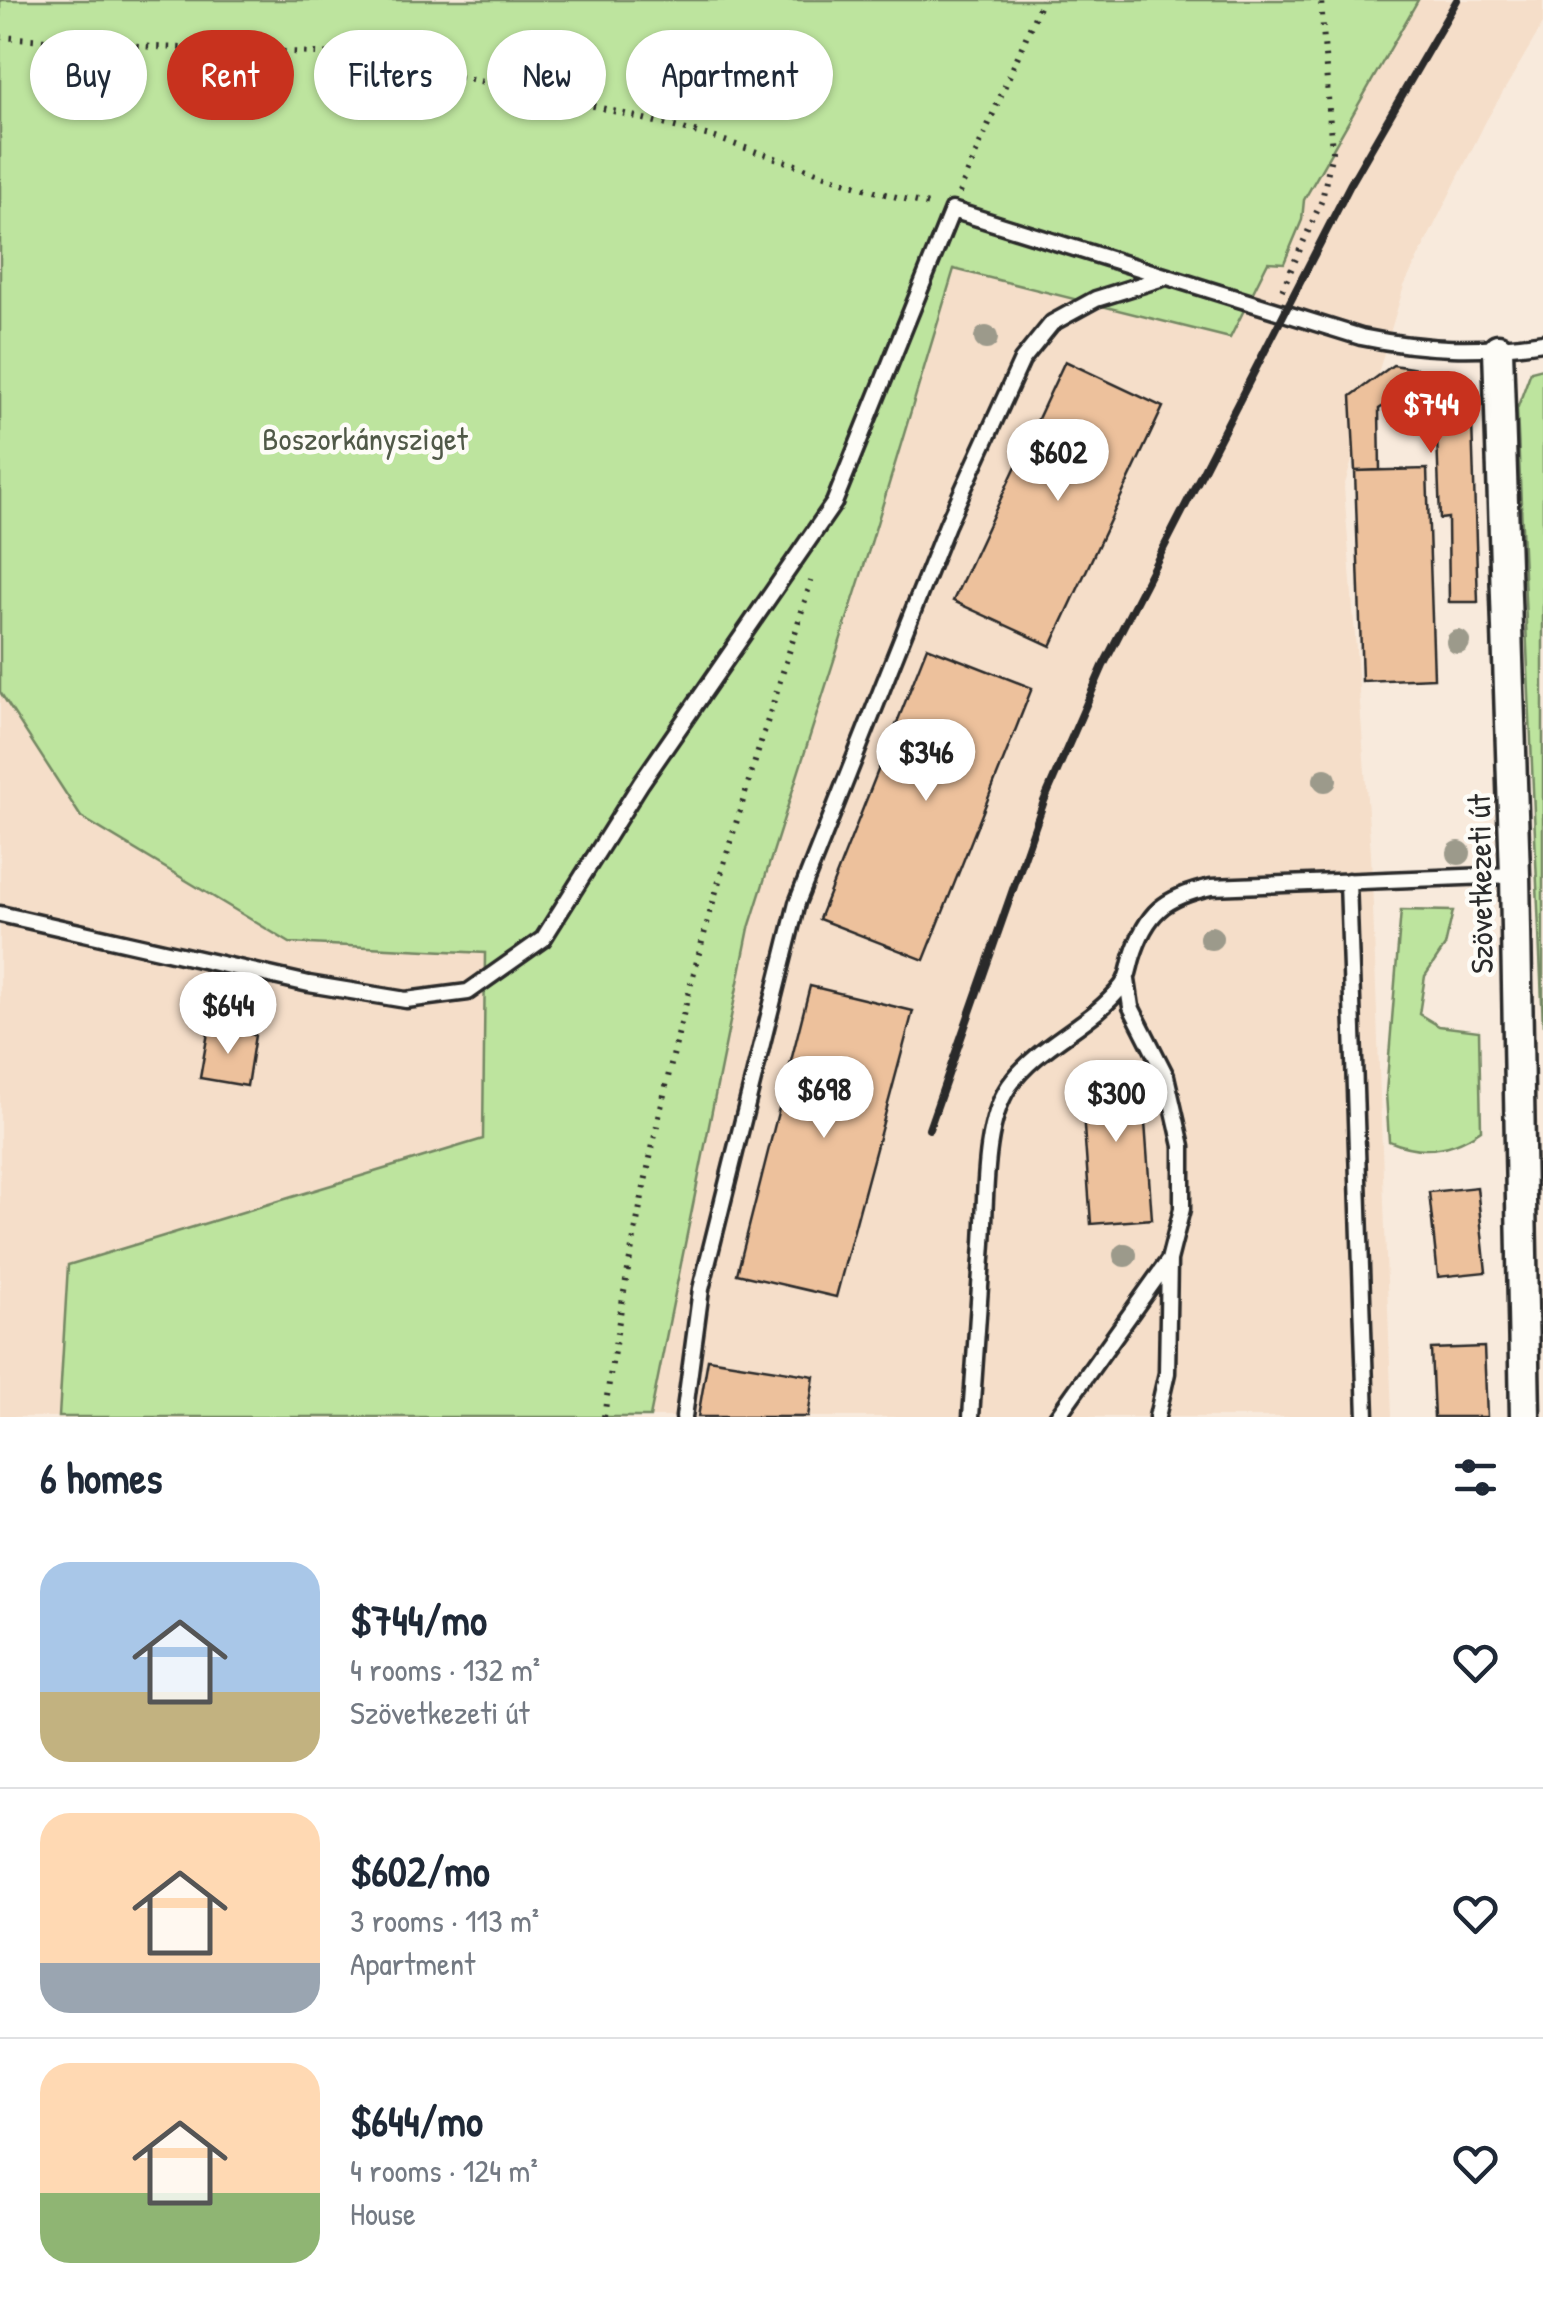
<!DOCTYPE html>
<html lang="en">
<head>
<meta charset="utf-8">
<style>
	body { margin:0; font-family:"Patrick Hand",sans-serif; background:#f6f6f7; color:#1f2937; height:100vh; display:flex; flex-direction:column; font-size:38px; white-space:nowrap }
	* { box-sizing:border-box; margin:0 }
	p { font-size:32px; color:#747a83 }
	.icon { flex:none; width:55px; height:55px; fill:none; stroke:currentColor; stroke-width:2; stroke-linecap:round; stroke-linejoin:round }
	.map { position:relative; height:1417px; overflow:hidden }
	.details { display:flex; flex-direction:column; background:#fff; flex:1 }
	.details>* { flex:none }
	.banner { position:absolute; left:30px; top:30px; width:1000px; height:90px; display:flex; gap:20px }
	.price { position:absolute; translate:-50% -85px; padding:0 22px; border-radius:35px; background:#fff; color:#222; font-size:32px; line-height:65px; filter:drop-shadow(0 2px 5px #0008) }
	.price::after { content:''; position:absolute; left:50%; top:60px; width:30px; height:22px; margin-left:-15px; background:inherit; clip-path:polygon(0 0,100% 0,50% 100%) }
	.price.on { background:#c8321e; color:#fff }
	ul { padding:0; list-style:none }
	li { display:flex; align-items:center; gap:30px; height:250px; padding:0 40px }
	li+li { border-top:2px solid #e0e1e3 }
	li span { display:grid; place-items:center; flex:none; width:280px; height:200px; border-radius:30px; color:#555 }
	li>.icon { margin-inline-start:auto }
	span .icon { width:120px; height:120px; fill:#fffc; stroke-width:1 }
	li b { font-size:42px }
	h2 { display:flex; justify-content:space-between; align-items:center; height:120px; padding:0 40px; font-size:42px }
	.pill { padding:0 35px; border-radius:45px; background:#fff; box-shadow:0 2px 8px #0004; font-size:35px; line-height:90px }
	.pill.on { background:#c8321e; color:#fff }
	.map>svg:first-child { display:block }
</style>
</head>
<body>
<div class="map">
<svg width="1543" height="1417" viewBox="0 0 1543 1417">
	<rect width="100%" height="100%" fill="#f8eadc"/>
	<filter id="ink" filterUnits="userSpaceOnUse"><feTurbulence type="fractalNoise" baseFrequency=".01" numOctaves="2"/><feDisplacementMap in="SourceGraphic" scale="20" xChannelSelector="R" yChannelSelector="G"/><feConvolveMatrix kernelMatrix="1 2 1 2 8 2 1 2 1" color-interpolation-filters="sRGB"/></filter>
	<g filter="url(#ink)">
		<!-- built -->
		<path fill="#f5dec9" d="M1418 0H1543V24L1486 121 1404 286 1344 487 1371 853 1392 1417H650L749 928 868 553 954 268 1230 338 1255 286Z
			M0 692 81 817 289 943 485 952 483 1139 68 1265 59 1417H0Z"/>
		<!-- green -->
		<path fill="#bde49e" stroke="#748864" stroke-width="2.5" d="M0 0H1418L1304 200 1302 220 1284 263 1268 262 1230 338 954 269 868 553 749 928 650 1417H59L68 1265 483 1139 485 953 290 943 81 817 0 692Z
			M1543 368V1026L1517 409 1531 371Z
			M1401 910 1453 911 1445 946 1425 976 1419 1014 1439 1026 1479 1031 1481 1130C1453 1150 1422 1155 1389 1141L1386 1093Z"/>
		<!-- building -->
		<path fill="#edc19c" stroke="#2b2b2b" stroke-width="2.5" d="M1065 361 1163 407 1051 646 953 601Z
			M1393 365 1460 376 1471 392 1478 602H1449L1448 518 1440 519 1436 410 1390 402 1379 409 1380 470 1355 471 1351 396Z
			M1427 469 1434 678 1362 681 1355 471Z
			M927 647 1032 688 924 960 819 919Z
			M810 986 913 1011 836 1297 737 1274Z
			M209 1027 255 1035 247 1086 200 1078Z
			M1141 1067 1152 1219 1091 1224 1080 1071Z
			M1477 1187 1486 1272 1438 1277 1429 1192Z
			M1484 1347 1487 1417H1434L1431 1349Z
			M708 1359 814 1376 808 1417H698Z"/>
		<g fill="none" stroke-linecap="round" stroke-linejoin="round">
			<defs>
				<path id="lane" d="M1348 881 1366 1417
					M0 914 309 984 406 1000 468 992 543 939 641 783 834 503 952 210 1361 337C1424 350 1480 352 1543 342
					M1127 980 1131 1007 1166 1076 1182 1146V1209L1169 1260 1167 1373 1157 1417
					M684 1417 701 1289 797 903 947 525 1022 360 1052 323 1096 299 1163 278
					M971 1417C975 1359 979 1301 983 1243 986 1197 983 1125 1009 1086 1038 1044 1091 1026 1122 986 1129 977 1129 968 1132 958 1146 912 1165 897 1211 887L1515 875
					M1057 1417 1169 1260"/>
				<path id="street" d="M1498 349 1515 875 1525 1417"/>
			</defs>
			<!-- lane casing -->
			<use href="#lane" stroke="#2b2b2b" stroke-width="21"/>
			<!-- street casing -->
			<use href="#street" stroke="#2b2b2b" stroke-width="35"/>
			<!-- path -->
			<path stroke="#2b2b2b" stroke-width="6" stroke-dasharray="2.5 8" stroke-linecap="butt" d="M0 37 155 47 341 54 551 95 710 136 873 191 933 206
				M959 193 1042 0
				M1282 290 1322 200 1332 152 1321 0
				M604 1417C629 1242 667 1065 715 895 745 790 779 686 811 581"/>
			<!-- lane -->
			<use href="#lane" stroke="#fdfcf7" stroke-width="14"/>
			<!-- street -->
			<use href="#street" stroke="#fdfcf7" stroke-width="28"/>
			<!-- rail -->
			<path stroke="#2b2b2b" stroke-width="8" d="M929 1129 1044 801 1103 666 1350 185 1457 0"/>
		</g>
		<!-- trees -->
		<g fill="#9c9a8b">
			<circle cx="986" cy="338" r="12"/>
			<circle cx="1458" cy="642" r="12"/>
			<circle cx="1325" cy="780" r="12"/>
			<circle cx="1459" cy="853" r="12"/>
			<circle cx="1211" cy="938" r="12"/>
			<circle cx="1125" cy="1255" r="12"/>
		</g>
	</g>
	<g text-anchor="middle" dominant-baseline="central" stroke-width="9" stroke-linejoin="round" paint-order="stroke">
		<!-- park labels -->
		<g font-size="32" fill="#505948" stroke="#fdfcf7">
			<text x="365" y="438">Boszorkánysziget</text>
		</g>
		<!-- street labels -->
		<g font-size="32" fill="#2b2b2b" stroke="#fdfcf7">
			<text transform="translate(1480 884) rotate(-91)">Szövetkezeti út</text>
		</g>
	</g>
</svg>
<b class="price on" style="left:1431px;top:456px">$744</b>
<b class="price" style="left:1058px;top:504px">$602</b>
<b class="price" style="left:926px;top:804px">$346</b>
<b class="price" style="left:228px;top:1057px">$644</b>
<b class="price" style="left:824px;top:1141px">$698</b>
<b class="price" style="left:1116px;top:1145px">$300</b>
<div class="banner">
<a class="pill">Buy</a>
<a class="pill on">Rent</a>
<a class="pill">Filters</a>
<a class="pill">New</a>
<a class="pill">Apartment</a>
</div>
</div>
<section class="details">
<h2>6 homes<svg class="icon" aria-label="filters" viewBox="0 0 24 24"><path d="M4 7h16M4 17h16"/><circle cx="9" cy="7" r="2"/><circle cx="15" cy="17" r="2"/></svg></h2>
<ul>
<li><span style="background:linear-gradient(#a9c7e8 65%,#c2b280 0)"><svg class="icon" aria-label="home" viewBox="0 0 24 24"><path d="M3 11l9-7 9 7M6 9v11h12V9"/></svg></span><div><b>$744/mo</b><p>4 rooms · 132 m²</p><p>Szövetkezeti út</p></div><svg class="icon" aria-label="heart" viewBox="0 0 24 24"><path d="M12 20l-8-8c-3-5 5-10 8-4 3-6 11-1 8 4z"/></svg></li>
<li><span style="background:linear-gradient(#ffd9b3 75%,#9aa5b1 0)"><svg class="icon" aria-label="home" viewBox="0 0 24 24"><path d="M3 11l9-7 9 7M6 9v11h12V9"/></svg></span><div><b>$602/mo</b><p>3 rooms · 113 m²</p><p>Apartment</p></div><svg class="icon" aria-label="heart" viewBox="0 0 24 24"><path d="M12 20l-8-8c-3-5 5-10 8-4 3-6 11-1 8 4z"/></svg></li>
<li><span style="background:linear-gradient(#ffd9b3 65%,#8fb573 0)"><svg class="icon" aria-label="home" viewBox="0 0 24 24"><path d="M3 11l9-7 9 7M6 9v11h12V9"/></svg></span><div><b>$644/mo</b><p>4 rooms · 124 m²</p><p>House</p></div><svg class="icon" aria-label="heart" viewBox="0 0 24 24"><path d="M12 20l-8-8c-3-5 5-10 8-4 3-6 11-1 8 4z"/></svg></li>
</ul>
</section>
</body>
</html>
